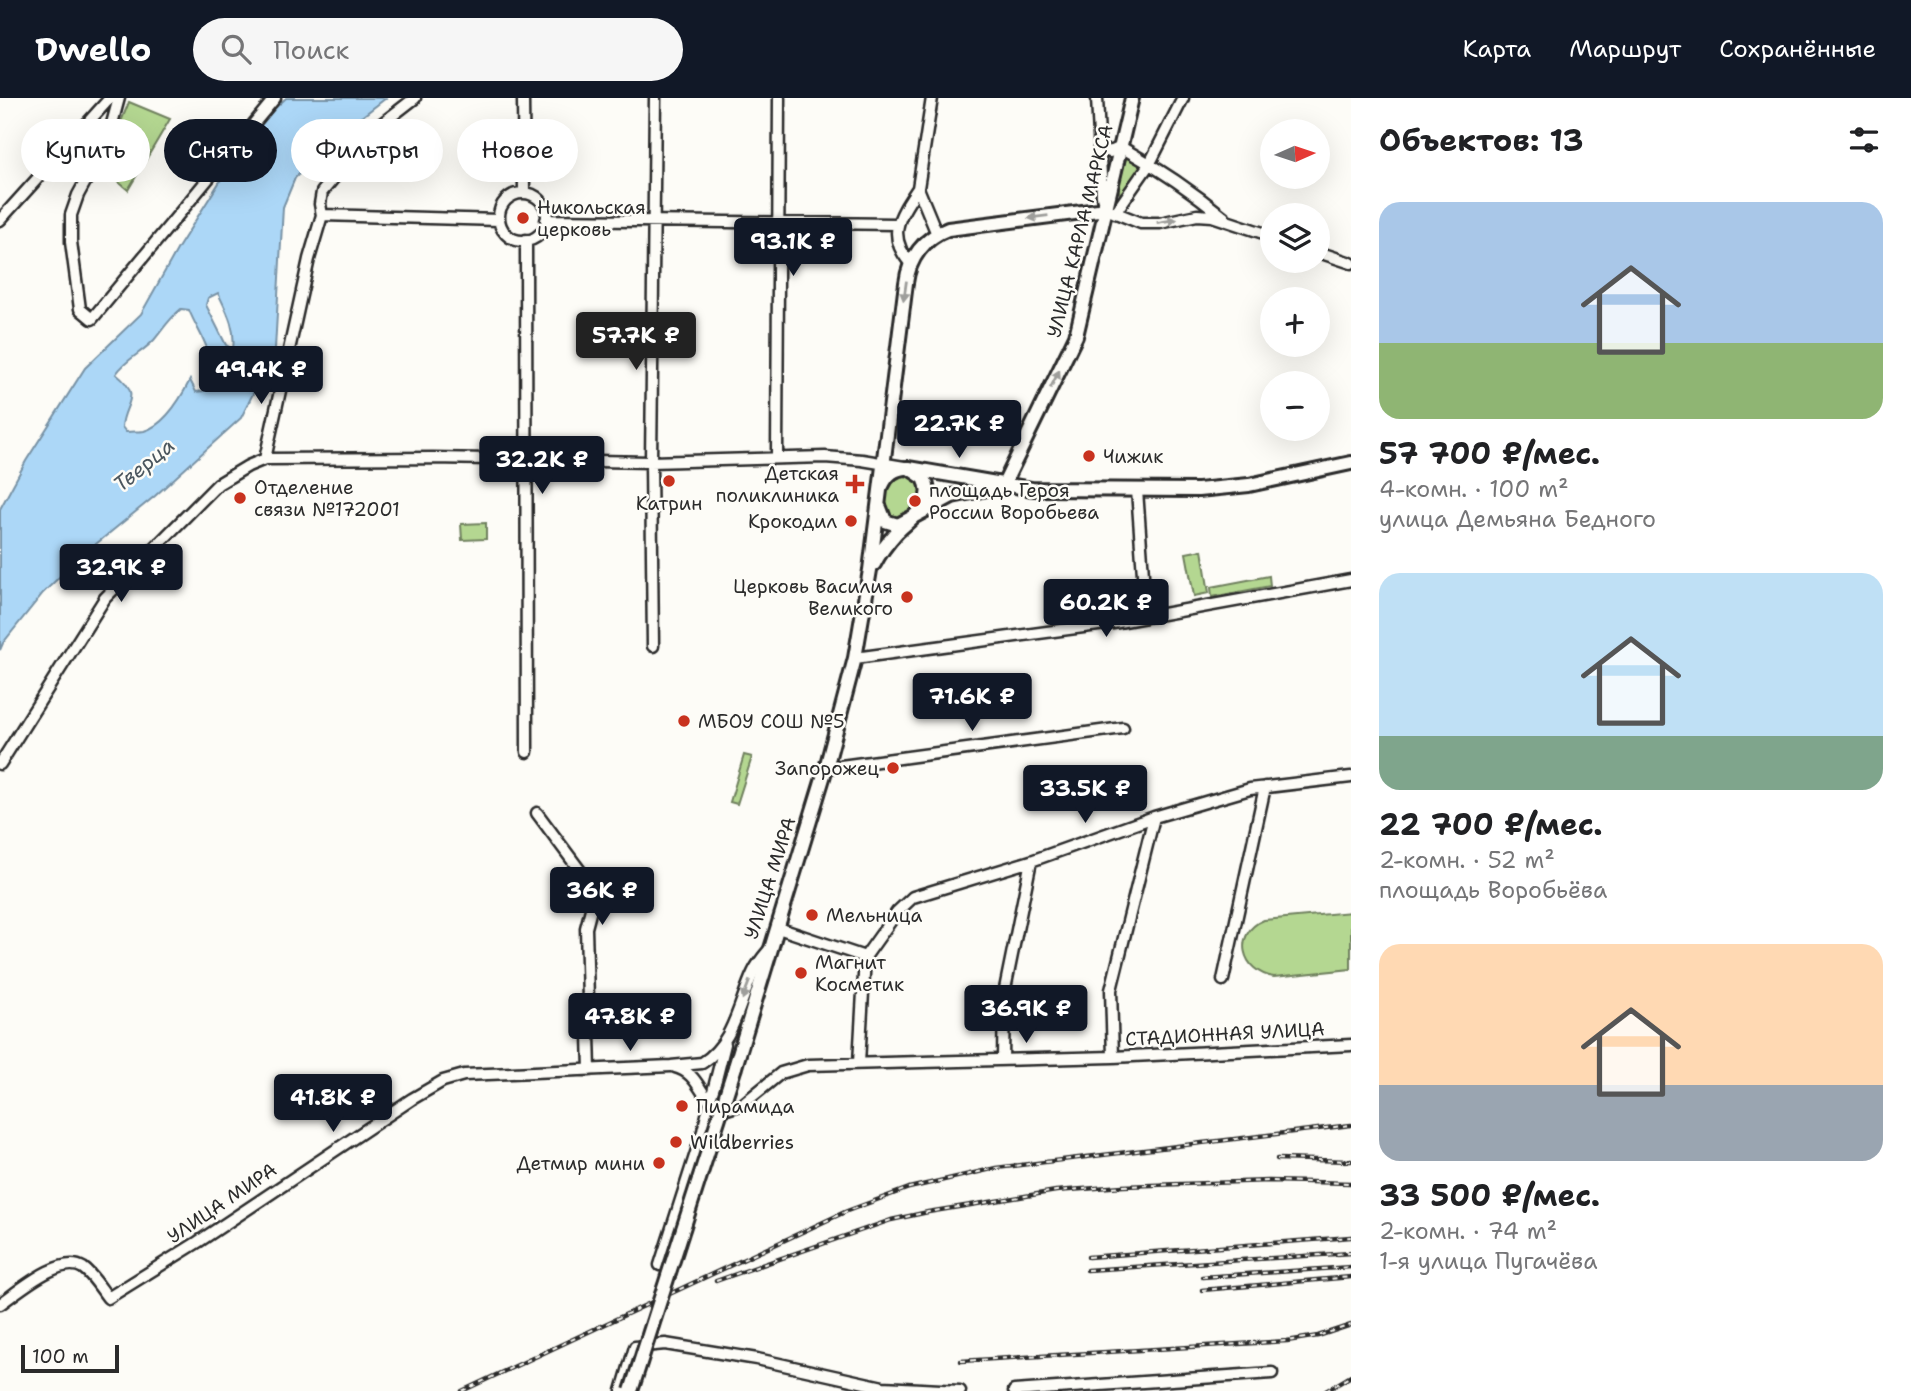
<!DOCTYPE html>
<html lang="ru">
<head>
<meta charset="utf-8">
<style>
	body { margin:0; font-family:"Shantell Sans",sans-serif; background:#f6f6f6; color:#202124; height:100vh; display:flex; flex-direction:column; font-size:26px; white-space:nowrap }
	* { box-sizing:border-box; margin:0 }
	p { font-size:23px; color:#757577 }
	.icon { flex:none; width:38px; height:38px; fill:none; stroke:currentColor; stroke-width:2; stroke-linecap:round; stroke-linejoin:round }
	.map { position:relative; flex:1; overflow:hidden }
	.panel { display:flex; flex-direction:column; background:#fff; width:560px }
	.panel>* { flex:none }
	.banner { position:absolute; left:21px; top:21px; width:665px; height:63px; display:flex; gap:14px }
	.needle { width:46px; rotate:87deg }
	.fabs { position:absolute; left:1260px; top:21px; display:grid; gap:14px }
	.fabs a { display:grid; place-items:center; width:70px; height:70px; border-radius:50%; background:#fff; box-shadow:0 7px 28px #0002; font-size:35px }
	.scale { position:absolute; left:21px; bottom:18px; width:98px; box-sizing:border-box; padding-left:7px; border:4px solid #2b2b2b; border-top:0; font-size:19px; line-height:24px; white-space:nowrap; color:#2b2b2b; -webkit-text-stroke:5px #fdfcf7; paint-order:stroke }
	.price { position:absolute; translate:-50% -60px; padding:0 16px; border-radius:7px; background:#111827; color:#fff; font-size:23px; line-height:46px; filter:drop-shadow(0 2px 4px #0008) }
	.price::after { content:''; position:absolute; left:50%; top:42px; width:21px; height:16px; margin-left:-10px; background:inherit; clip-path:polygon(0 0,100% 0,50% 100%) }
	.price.current { background:#222; color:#fff }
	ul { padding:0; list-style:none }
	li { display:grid; align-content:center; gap:14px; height:371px; padding:0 28px }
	li span { display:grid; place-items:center; height:217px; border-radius:21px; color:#555 }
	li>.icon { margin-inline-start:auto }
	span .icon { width:126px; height:126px; fill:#fffc; stroke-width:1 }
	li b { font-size:30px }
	h2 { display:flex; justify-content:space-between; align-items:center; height:84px; padding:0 28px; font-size:30px }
	.chip { padding:0 24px; border-radius:32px; background:#fff; box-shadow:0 7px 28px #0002; font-size:24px; line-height:63px }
	.chip.current { background:#111827; color:#fff }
	header { display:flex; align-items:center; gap:42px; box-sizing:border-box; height:98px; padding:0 35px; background:#111827; color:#fff }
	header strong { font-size:33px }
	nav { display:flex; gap:38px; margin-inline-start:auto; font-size:24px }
	.search { width:490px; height:63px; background:#f6f6f6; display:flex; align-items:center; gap:18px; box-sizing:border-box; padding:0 24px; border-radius:38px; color:#757577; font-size:26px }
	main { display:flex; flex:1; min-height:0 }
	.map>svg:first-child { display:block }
</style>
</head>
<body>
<header>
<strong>Dwello</strong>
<div class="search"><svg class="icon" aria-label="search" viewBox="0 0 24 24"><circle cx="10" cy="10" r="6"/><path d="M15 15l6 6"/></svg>Поиск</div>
<nav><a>Карта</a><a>Маршрут</a><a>Сохранённые</a></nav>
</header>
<main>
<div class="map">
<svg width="1351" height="1293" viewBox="0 0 1351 1293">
	<rect width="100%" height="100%" fill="#fdfcf7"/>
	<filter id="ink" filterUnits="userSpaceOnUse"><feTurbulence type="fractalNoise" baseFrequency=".0143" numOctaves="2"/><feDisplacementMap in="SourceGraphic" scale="14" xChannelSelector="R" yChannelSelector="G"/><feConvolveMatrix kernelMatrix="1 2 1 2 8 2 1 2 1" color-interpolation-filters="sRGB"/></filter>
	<g filter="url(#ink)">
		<!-- green -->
		<path fill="#b4d791" stroke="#70815e" stroke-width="2" d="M129 4 170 21 128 92 102 70Z
			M1126 59 1143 68 1124 95H1120L1118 91Z
			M902 377 916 381C928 399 914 414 896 420L889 418C884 405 885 395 891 382Z
			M486 425V441L462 442 461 426Z
			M1202 452 1209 495 1194 498 1186 455Z
			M1269 478 1270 488 1212 499 1211 489Z
			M744 657 752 659 737 706 730 704Z
			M1351 814V871L1274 879C1241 874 1232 835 1264 822Z"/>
		<!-- water -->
		<path fill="#acd7f7" stroke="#7892a5" stroke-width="2" fill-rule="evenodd" d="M286 0H386L337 38 295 80 283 109 275 251 241 320 155 398 80 459 43 495 3 545 0 552V411L26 363 85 270 141 216 178 150 253 31ZM218 195C227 214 236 230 233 251L226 247 206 207 208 200ZM181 211 189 212C201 242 222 260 203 293L196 294 190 282C181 300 165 327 144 333 139 334 132 333 126 334L122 329C123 306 144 298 116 276 126 261 142 255 154 242 163 231 170 220 181 211Z"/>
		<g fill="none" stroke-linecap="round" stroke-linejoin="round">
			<defs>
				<path id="minor" d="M119 0 107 44 78 97 71 117V144L80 211 92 221 275 0
					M523 0 524 95
					M932 0 918 90 937 136
					M1097 0 1102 98 1106 111 1141 125H1160L1197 117 1212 118 1272 138
					M1099 50 1110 54 1121 49C1158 70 1191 92 1224 119
					M499 119a24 24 0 1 1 48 0a24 24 0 1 1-48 0Z
					M1115 115 1150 65 1183 0
					M322 117 499 122
					M0 122 110 0
					M546 122 897 126
					M526 142 527 654
					M1318 154 1351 165
					M911 166C885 137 900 117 918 90
					M777 360 779 0
					M265 361 309 161 322 117 320 106 322 94 375 31 415 0
					M1137 392 1146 519
					M653 548 651 364 655 0
					M855 560 1113 525 1351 482
					M0 666 105 500 218 386 248 368 265 361 433 360 651 364 825 359 862 362 904 369
					M826 670 1123 630
					M537 715 590 786 591 811 586 830 590 972
					M778 830 865 859
					M1223 882 1265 689
					M1113 959 1111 892 1154 719
					M1003 962 1004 896 1031 763
					M859 965 865 859 897 814 913 799 1031 763 1154 719 1250 691 1351 679
					M675 969C704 977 697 1006 727 1011L743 1006 781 975 808 967 1113 959 1351 947
					M660 1167 703 1033 725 946
					M0 1206C19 1193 61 1156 83 1170 93 1177 101 1191 108 1200L198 1144 412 1001 443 983 464 977 671 968 702 965C734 945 738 907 753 875 757 866 763 859 769 852
					M622 1293 635 1249 665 1246 757 1261 883 1289 960 1293
					M1014 1293 1272 1275"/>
				<path id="major" d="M909 370 1032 391 1198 392 1249 387 1351 365
					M1004 386 1076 238 1132 0
					M880 410 885 423 898 427 952 398 997 389
					M874 466C880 454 888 444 897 434 912 419 937 405 924 380L909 370C896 369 887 376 882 388
					M735 969 826 670 855 560 870 472 906 185C909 160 924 140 948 131L1106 111"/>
			</defs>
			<!-- minor casing -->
			<use href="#minor" stroke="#2b2b2b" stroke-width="15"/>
			<!-- major casing -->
			<use href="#major" stroke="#2b2b2b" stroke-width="18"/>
			<!-- minor -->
			<use href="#minor" stroke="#fdfcf7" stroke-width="10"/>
			<!-- major -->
			<use href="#major" stroke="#fdfcf7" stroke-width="12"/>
			<defs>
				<path id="rail" d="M1277 1061 1351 1063
					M1088 1159 1351 1139
					M1087 1172 1351 1155
					M1202 1179 1351 1169
					M716 1183 891 1122 928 1114 1056 1093 1123 1088 1269 1083 1351 1085
					M1202 1192 1351 1179
					M961 1263 1287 1243 1318 1238 1351 1227
					M462 1293 847 1113 909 1090 996 1070 1351 1027
					M1326 1293 1351 1278"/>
			</defs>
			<!-- rail casing -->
			<use href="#rail" stroke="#2b2b2b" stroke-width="4.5"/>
			<!-- rail -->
			<use href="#rail" stroke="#fdfcf7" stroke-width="2" stroke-dasharray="5" stroke-linecap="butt"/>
			<defs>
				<path id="major-bridge" d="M631 1293 735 969"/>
			</defs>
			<!-- major-bridge casing -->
			<use href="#major-bridge" stroke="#2b2b2b" stroke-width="18" stroke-linecap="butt"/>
			<!-- major-bridge -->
			<use href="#major-bridge" stroke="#fdfcf7" stroke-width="12"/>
		</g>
		<!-- one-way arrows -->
		<defs><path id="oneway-solid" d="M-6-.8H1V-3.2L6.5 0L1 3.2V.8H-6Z" transform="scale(1.75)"/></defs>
		<g fill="#9e9e9b">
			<use href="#oneway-solid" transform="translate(1038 119) rotate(173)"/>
			<use href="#oneway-solid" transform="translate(1167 123) rotate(-9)"/>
			<use href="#oneway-solid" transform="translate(905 193) rotate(98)"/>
			<use href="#oneway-solid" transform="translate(1055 281) rotate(-63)"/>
			<use href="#oneway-solid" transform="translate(746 892) rotate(111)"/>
		</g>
	</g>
	<!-- markers -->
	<g fill="#c8321e" stroke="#fdfcf7" stroke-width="2.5">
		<circle cx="523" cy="120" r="7"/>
		<circle cx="1089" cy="358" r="7"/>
		<circle cx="669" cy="383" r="7"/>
		<path d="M851.5 375.5h7v7h7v7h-7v7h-7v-7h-7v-7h7z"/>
		<circle cx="240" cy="400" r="7"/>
		<circle cx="915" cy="403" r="7"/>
		<circle cx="851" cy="423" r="7"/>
		<circle cx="907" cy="499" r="7"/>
		<circle cx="684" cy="623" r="7"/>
		<circle cx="893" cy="670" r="7"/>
		<circle cx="812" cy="817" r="7"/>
		<circle cx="801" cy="875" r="7"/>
		<circle cx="682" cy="1008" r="7"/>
		<circle cx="676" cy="1044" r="7"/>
		<circle cx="659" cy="1065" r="7"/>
	</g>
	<g text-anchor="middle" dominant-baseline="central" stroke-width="5" stroke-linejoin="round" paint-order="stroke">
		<!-- poi labels -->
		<g font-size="19" fill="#2b2b2b" stroke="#fdfcf7" text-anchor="start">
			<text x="537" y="109">Никольская<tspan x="537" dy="22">церковь</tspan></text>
			<text x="1103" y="358">Чижик</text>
			<text x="839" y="375" text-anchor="end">Детская<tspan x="839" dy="22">поликлиника</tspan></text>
			<text x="254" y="389">Отделение<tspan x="254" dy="22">связи №172001</tspan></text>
			<text x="929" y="392">площадь Героя<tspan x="929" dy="22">России Воробьева</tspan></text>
			<text x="669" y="405" text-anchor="middle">Катрин</text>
			<text x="837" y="423" text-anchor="end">Крокодил</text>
			<text x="893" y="488" text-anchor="end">Церковь Василия<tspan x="893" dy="22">Великого</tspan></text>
			<text x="698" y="623">МБОУ СОШ №5</text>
			<text x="879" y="670" text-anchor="end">Запорожец</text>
			<text x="826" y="817">Мельница</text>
			<text x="815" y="864">Магнит<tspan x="815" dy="22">Косметик</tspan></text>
			<text x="696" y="1008">Пирамида</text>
			<text x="690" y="1044">Wildberries</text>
			<text x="645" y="1065" text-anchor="end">Детмир мини</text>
		</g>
		<!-- street labels -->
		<g font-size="19" fill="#2b2b2b" stroke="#fdfcf7">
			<text transform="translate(1080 133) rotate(-76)">УЛИЦА КАРЛА МАРКСА</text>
			<text transform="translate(770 780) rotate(-72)">УЛИЦА МИРА</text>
			<text transform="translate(1225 936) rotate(-3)">СТАДИОННАЯ УЛИЦА</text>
			<text transform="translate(222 1105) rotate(-34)">УЛИЦА МИРА</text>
		</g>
		<!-- water labels -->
		<g font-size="21" font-style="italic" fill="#4b565e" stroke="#fdfcf7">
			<text transform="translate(144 367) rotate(-39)">Тверца</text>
		</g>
	</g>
</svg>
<div class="fabs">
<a><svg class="needle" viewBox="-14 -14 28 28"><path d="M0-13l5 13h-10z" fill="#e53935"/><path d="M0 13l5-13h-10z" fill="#757577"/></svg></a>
<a><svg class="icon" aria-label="layers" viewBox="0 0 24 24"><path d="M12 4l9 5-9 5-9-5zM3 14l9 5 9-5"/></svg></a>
<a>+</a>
<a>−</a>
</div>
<div class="scale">100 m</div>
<b class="price" style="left:793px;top:180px">93.1K ₽</b>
<b class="price current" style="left:636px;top:274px">57.7K ₽</b>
<b class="price" style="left:261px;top:308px">49.4K ₽</b>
<b class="price" style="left:959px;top:362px">22.7K ₽</b>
<b class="price" style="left:542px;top:398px">32.2K ₽</b>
<b class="price" style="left:121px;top:506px">32.9K ₽</b>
<b class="price" style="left:1106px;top:541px">60.2K ₽</b>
<b class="price" style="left:972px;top:635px">71.6K ₽</b>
<b class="price" style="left:1085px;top:727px">33.5K ₽</b>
<b class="price" style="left:602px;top:829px">36K ₽</b>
<b class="price" style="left:1026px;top:947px">36.9K ₽</b>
<b class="price" style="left:630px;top:955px">47.8K ₽</b>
<b class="price" style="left:333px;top:1036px">41.8K ₽</b>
<div class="banner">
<a class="chip">Купить</a>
<a class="chip current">Снять</a>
<a class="chip">Фильтры</a>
<a class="chip">Новое</a>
</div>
</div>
<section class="panel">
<h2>Объектов: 13<svg class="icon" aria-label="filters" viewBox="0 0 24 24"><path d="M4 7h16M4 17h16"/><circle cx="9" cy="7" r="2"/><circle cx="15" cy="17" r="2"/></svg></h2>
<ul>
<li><span style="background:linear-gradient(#a9c7e8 65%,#8fb573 0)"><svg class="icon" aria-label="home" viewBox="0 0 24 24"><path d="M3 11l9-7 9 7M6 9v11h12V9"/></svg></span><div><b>57 700 ₽/мес.</b><p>4-комн. · 100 m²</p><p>улица Демьяна Бедного</p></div></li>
<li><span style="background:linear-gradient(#bfe0f5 75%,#7fa58c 0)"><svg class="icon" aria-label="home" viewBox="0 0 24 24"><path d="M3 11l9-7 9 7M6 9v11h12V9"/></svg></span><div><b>22 700 ₽/мес.</b><p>2-комн. · 52 m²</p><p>площадь Воробьёва</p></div></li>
<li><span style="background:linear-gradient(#ffd9b3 65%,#9aa5b1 0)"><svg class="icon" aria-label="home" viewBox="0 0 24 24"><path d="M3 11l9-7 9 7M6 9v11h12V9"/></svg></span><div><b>33 500 ₽/мес.</b><p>2-комн. · 74 m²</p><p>1-я улица Пугачёва</p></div></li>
</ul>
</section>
</main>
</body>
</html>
